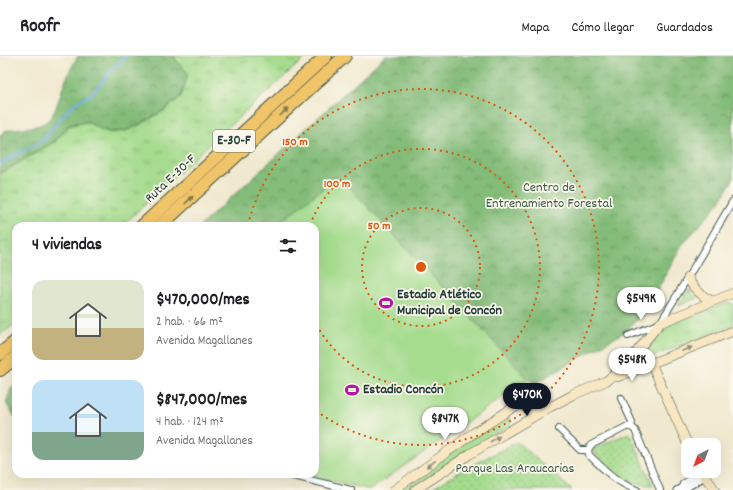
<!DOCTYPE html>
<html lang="es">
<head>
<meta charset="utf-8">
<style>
	body { margin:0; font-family:Dekko,sans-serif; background:#f2f2f2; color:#202124; height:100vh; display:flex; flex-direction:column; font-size:15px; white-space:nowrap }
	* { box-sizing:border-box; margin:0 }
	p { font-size:13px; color:#757577 }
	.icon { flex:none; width:22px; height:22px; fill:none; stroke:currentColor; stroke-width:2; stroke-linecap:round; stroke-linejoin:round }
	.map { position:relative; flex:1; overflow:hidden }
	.details { position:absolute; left:12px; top:166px; width:307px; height:256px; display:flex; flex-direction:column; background:#fff; border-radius:12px; box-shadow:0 4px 16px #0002 }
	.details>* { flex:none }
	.needle { width:26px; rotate:221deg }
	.fabs { position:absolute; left:681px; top:382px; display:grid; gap:8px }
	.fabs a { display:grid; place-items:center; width:40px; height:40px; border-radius:8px; background:#fff; box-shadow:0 4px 16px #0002; font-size:20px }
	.price { position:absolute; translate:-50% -34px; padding:0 9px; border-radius:14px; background:#fff; color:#222; font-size:13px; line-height:26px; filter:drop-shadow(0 1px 2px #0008) }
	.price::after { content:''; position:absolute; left:50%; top:24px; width:12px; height:9px; margin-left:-6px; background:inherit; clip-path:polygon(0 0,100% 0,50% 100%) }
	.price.current { background:#111827; color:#fff }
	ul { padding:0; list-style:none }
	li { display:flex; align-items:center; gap:12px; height:100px; padding:0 20px }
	li span { display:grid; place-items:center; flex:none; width:112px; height:80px; border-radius:12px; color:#555 }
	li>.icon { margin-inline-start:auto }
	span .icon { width:48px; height:48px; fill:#fffc; stroke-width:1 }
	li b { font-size:17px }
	h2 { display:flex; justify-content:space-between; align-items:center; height:48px; padding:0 20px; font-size:17px }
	header { display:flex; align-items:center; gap:24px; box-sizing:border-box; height:56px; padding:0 20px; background:#fff; border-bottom:1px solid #e0e0e0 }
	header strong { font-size:19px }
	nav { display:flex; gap:22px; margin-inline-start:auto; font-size:14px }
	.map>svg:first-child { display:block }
</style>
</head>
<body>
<header>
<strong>Roofr</strong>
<nav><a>Mapa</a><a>Cómo llegar</a><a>Guardados</a></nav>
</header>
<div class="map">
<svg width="733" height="434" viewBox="0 0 733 434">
	<defs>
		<pattern id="grass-tufts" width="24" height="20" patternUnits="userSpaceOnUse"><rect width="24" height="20" fill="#a5dc8e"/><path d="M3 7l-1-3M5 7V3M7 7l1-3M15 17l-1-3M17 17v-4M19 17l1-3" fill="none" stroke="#86b475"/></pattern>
		<pattern id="forest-crowns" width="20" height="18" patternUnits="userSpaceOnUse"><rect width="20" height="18" fill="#84bc79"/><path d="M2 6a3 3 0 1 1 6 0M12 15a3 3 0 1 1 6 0" fill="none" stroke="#6b9a64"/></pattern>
		<pattern id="park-dots" width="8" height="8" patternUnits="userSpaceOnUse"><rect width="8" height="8" fill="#a5dc8e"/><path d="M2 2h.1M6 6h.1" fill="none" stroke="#86b475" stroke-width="1.8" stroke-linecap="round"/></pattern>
	</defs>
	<rect width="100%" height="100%" fill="#fbf7ec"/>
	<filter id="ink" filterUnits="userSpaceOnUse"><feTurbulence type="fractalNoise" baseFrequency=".025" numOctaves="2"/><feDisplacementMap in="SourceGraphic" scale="8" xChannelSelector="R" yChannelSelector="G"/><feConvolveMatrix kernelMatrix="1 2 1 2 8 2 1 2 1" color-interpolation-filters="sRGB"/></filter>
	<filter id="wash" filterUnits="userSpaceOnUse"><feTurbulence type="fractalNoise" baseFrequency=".012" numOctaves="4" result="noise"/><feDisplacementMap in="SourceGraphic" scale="16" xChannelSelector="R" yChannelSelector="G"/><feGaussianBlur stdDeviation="0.9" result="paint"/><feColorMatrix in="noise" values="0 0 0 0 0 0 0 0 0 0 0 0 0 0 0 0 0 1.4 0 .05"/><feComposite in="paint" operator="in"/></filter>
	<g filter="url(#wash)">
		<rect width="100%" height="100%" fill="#f1e9cf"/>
		<!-- grass -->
		<path fill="url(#grass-tufts)" stroke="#628c61" d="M174 0H307L216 82 122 170H16V267L0 279V118L56 85 69 70 87 66 100 73 110 77 126 75 138 70 165 54 181 41 188 18 176 4Z
			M689 233 691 237 697 242 678 250Z
			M728 246 733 248V269L636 307 662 271Z
			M507 361 511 364 510 370 507 372 476 389 409 434H400L472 382Z"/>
		<!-- forest -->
		<path fill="url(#forest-crowns)" stroke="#527c56" d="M78 0H174L176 5 188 18 181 40 164 54 138 69 125 75 109 76 100 73 87 65 69 69 55 85 0 117V79C2 78 3 76 5 75 14 71 32 73 42 68 56 62 58 44 63 31 67 20 72 10 78 0Z
			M385 0H733V123L719 147 682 189 646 255 623 277 535 327 528 323 339 120 275 170H200Z
			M16 327V361L14 360 6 347 11 333Z"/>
		<!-- park -->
		<path fill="url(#park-dots)" stroke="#628c61" d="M628 377 630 378 652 427 653 429C629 430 608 413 594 396V393L595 392Z
			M517 386 572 434H430L461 415Z"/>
		<!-- pitch -->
		<path fill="#a5dc8e" stroke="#628c61" d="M339 120 528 323 370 434 308 418H315V170H275Z"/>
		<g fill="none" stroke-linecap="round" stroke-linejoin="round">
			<!-- stream -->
			<path stroke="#7bafe8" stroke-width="2.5" d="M0 108 24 94 44 84 54 70 70 52 77 46 92 38 111 15 126 0"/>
		</g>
	</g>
	<g filter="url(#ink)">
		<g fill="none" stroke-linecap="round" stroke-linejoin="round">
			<defs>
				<path id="street" d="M628 280 660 267 688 221 733 145
					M621 342 632 366 631 371
					M559 373 580 394H588
					M285 418 351 434
					M681 433 683 428 701 416
					M637 434C616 427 604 413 589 399L588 394 591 389 626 371C630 370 632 371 635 374L660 434
					M677 434 686 432 704 421"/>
				<path id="secondary" d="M688 221C692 232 702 240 712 245
					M651 307 688 389
					M617 321 733 275
					M701 415 715 434
					M394 434 472 378 514 351 520 350H523L530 354 535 355 543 353
					M415 434 470 398 550 351 573 339 606 325 615 318 630 304 660 267 733 237"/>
				<path id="highway" d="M142 170 326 0
					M160 170 345 0
					M0 298 16 285
					M0 314 16 301"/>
			</defs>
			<!-- street casing -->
			<use href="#street" stroke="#3e574b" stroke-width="8"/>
			<!-- secondary casing -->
			<use href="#secondary" stroke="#3e574b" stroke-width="10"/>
			<!-- highway casing -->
			<use href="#highway" stroke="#3e574b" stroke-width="14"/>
			<!-- street -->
			<use href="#street" stroke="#fff" stroke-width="6"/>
			<!-- secondary -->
			<use href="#secondary" stroke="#f9e7c3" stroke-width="9"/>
			<!-- highway -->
			<use href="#highway" stroke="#f0c469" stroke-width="12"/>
		</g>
		<!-- one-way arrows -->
		<defs><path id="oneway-solid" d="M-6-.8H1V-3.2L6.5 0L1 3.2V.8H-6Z"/></defs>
		<g fill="#7d7a4c">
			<use href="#oneway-solid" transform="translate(284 56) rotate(-43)"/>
			<use href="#oneway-solid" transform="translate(189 144) rotate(-43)"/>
		</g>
		<g fill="#8c927c">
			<use href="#oneway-solid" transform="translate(687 293) rotate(-21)"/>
			<use href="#oneway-solid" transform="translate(495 383) rotate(-30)"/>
			<use href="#oneway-solid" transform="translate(431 408) rotate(144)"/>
		</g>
	</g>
	<!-- distance rings -->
	<g fill="none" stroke="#de580e" stroke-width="2" stroke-dasharray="2 4">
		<circle cx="421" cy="211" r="59"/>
		<path d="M310 169A119 119 0 1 1 315 266"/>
		<path d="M248 169A178 178 0 1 1 315 354"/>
	</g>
	<!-- icons -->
	<defs>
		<symbol id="stadium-bare" viewBox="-9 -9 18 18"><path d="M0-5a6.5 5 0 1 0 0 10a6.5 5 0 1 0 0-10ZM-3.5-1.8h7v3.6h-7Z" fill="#b5179e" stroke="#fbf7ec" stroke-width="2.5" paint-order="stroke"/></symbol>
	</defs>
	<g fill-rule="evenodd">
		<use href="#stadium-bare" x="376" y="237" width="20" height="20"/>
		<use href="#stadium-bare" x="342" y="324" width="20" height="20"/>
	</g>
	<g text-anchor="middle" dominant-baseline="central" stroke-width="3.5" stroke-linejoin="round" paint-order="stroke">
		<!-- shield labels -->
		<rect fill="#fbf7ec" stroke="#61756b" stroke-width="1" x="213" y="74" width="42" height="22" rx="3"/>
		<g font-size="13" font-weight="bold" fill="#1f3d34">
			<text x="234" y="85">E-30-F</text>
		</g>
		<!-- street labels -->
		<g font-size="14" fill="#1f3d34" stroke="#fbf7ec">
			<text transform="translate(171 123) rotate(-43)">Ruta E-30-F</text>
		</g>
		<!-- park labels -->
		<g font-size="14" fill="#3a5d46" stroke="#fbf7ec">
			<text x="549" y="132">Centro de<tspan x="549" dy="16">Entrenamiento Forestal</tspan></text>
			<text x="515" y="413">Parque Las Araucarias</text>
		</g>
		<!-- poi labels -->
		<g font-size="14" font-weight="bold" fill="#1f3d34" stroke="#fbf7ec" text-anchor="start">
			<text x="397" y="239">Estadio Atlético<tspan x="397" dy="16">Municipal de Concón</tspan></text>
			<text x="363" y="334">Estadio Concón</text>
		</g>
	</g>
	<circle cx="421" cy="211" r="6" fill="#de580e" stroke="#fbf7ec" stroke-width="2"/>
	<g font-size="12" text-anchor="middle" font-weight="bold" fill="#de580e" stroke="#fbf7ec" stroke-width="3.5" stroke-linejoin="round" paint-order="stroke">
		<text x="295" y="89">150 m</text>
		<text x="337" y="131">100 m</text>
		<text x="379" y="173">50 m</text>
	</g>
</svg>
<div class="fabs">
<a><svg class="needle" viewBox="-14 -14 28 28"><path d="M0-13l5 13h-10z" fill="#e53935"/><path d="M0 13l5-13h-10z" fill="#757577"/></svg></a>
</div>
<b class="price" style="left:641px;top:265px">$549K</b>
<b class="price" style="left:632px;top:326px">$548K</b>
<b class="price current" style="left:527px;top:361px">$470K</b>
<b class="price" style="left:445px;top:385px">$847K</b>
<section class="details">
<h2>4 viviendas<svg class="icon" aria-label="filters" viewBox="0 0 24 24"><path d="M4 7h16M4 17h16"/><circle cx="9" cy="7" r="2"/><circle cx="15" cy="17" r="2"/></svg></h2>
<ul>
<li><span style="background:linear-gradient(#dfe7d0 60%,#c2b280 0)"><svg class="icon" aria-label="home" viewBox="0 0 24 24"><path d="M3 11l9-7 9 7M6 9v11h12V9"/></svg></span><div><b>$470,000/mes</b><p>2 hab. · 66 m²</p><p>Avenida Magallanes</p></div></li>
<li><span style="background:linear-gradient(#bfe0f5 65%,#7fa58c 0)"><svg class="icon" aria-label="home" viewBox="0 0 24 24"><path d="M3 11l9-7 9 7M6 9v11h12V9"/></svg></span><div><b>$847,000/mes</b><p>4 hab. · 124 m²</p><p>Avenida Magallanes</p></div></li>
</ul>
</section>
</div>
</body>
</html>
